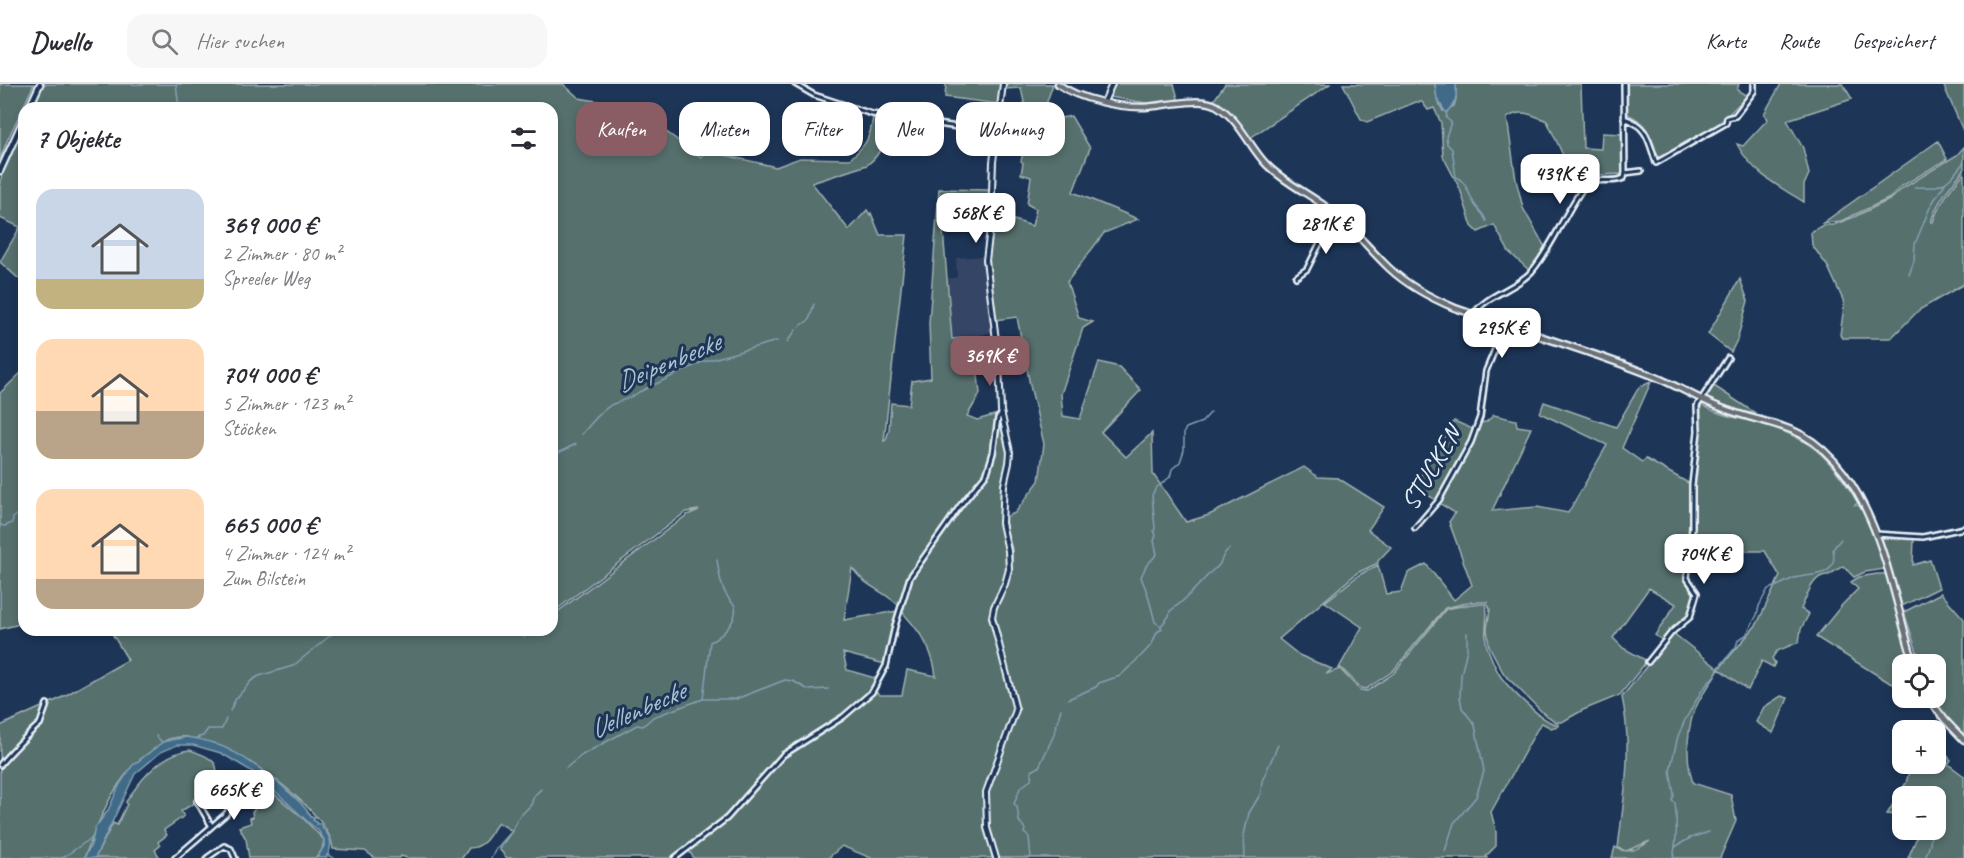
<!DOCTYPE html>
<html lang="de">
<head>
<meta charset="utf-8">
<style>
	body { margin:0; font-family:Caveat,sans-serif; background:#f7f7f7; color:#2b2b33; height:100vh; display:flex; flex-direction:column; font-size:22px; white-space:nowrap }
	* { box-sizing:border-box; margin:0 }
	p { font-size:20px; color:#7c7c81 }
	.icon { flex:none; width:33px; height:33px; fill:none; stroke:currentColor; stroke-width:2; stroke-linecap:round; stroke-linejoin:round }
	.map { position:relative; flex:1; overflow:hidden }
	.details { position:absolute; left:18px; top:18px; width:540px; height:534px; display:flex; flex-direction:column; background:#fff; border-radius:18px; box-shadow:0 3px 9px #0003 }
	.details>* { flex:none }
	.guide { position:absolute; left:576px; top:18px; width:570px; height:54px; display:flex; gap:12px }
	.tools { position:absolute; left:1892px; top:570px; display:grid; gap:12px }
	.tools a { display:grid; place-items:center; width:54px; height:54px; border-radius:12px; background:#fff; box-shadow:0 3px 9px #0003; font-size:30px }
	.price { position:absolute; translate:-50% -51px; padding:0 14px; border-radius:12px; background:#fff; color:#222; font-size:20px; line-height:39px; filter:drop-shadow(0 2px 3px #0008) }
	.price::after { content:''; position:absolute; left:50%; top:36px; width:18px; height:14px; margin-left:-9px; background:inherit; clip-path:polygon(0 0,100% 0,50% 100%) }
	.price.selected { background:#8a5d65; color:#fff }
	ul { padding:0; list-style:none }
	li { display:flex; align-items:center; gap:18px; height:150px; padding:0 18px }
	li span { display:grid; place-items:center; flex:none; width:168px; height:120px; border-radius:18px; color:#555 }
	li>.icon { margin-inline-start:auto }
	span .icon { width:72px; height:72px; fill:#fffc; stroke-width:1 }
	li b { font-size:26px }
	h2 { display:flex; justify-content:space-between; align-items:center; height:72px; padding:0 18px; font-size:26px }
	.tag { padding:0 21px; border-radius:18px; background:#fff; box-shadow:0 3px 9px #0003; font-size:21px; line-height:54px }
	.tag.selected { background:#8a5d65; color:#fff }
	header { display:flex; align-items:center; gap:36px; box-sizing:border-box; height:84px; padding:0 30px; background:#fff; border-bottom:2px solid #e1e1e2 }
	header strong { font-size:28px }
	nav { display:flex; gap:33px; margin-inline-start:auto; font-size:21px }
	.search { width:420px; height:54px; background:#f7f7f7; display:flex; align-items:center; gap:15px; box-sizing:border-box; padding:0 21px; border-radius:18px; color:#7c7c81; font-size:22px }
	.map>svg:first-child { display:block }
</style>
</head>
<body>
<header>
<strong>Dwello</strong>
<div class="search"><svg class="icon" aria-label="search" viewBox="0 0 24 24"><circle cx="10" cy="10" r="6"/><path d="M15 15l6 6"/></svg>Hier suchen</div>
<nav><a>Karte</a><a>Route</a><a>Gespeichert</a></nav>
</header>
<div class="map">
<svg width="1964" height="774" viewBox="0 0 1964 774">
	<rect width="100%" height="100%" fill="#1d3557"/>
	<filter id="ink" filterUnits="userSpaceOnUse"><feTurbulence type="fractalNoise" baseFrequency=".0167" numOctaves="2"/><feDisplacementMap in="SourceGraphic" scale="12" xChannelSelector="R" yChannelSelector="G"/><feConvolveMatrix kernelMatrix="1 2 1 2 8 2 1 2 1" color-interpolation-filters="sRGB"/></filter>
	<g filter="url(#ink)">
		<!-- built -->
		<path fill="#344466" d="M982 172 992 248 974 253 952 255 946 195 957 193 956 174Z"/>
		<!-- green -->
		<path fill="#57706d" stroke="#a0b0b2" stroke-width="1.5" d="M0 0H34L7 57 0 76Z
			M42 0H563L579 14 642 25 665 47 701 73 707 67 776 83 800 74 850 75C866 61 870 55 873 33L880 34C888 52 883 69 867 81L812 99 849 146 867 126 870 131 871 129 880 151H907L884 357 886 356 889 346 891 319 909 321 912 297 931 294 929 239 939 105 989 106 990 119 941 122 952 255 974 253 980 310 967 332 977 336 998 330 1008 374 1002 401 1001 439 1006 468 1007 485 1005 495 997 513 1002 514C1008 499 1014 483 1012 466 1010 455 1005 445 1005 433L1015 429 1039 397 1044 360 1030 301 1017 233 995 236 988 173 993 129 1032 142 1036 125 1027 120 1031 93 1021 90 1023 79 1021 77 1024 65 1023 60 1018 58 1017 36 1027 32 1021 4 1004 5V0H1053L1040 38 1071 32 1090 64 1073 108 1138 135 1104 149 1067 198 1079 234 1093 238 1083 244 1061 310 1063 332 1080 335 1099 278 1119 283 1141 306 1101 348 1126 373 1152 349 1153 390 1186 438 1209 431 1304 383 1318 393 1338 394 1384 423 1368 446 1391 463 1378 477V479L1357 489 1279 555 1299 571 1332 585 1326 590 1340 585 1360 606 1367 607 1394 589 1446 525 1472 520H1486C1489 534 1483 548 1487 563 1491 572 1495 585 1501 593 1509 604 1546 642 1558 640V642L1551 644 1542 639 1539 642 1491 728 1496 747V762L1486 772 1487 774H998L986 733 996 774H871L842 762 828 774H694L688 766 727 735 788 669 830 644 870 612 875 607 880 611H902L907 586 936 592C933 566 921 549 904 530 901 526 900 522 896 519 879 504 867 504 852 484L844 536 898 527 885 580 843 569 847 586 878 595 869 609 843 631 782 670 725 734 673 774H507L499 765 512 747 498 738C490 750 485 764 469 764L462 774H407L401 772 400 774H375L365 767 333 765C331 737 282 699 258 683 249 677 198 656 187 653 182 652 174 654 169 655 162 658 156 664 150 668 115 691 99 737 84 774H0V642L59 615 128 576 110 546H529L525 549V552L533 546H552V532L687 431 699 426 686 428 552 529V24H31Z
			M946 0H1002L999 20 945 13Z
			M1116 0H1174L1179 18 1146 19 1109 13Z
			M1225 0H1330L1250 54 1237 36 1214 16Z
			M1343 0H1435L1437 15 1443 27 1454 22 1456 15V0H1581L1583 64 1601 65 1602 49 1623 50 1624 90 1597 91 1579 105 1547 37C1533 31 1521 24 1507 34L1516 96 1523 124 1546 165 1530 187 1509 168 1494 141 1478 148 1472 142 1460 105 1443 72 1441 39 1434 24 1428 26 1422 18H1416L1367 38 1361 35Z
			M1627 0H1739L1737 6 1747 12 1715 44 1659 75C1651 54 1649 39 1627 30Z
			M1781 0H1843L1852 15 1787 36 1803 64 1809 90 1804 101V118C1778 102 1751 88 1737 60L1743 62 1768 35 1764 30Z
			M1943 0H1964V49Z
			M24 39V197L18 194 0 178 20 143 0 134V98L4 83Z
			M1938 57 1947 75 1902 102 1890 114 1841 137 1823 139Z
			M1964 63V86C1950 102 1937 117 1931 138H1933C1939 119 1951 104 1964 89V200L1919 226 1891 254H1842L1840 251 1844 222 1843 216 1828 183 1812 161 1811 148 1823 141H1833L1854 133 1891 115 1903 104 1957 71Z
			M1740 195 1748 217 1737 256 1731 268 1708 250Z
			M24 286V539L0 545V309Z
			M1651 298 1622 364 1642 378 1646 375 1690 400 1696 364 1693 388 1688 494 1698 507 1692 529 1663 557 1655 551 1676 520 1649 504 1613 554 1623 564 1647 577 1620 611 1583 626 1562 638H1556L1543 629 1504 590 1489 562 1487 545 1490 525 1487 518H1471L1445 524 1393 587 1366 605 1361 604 1341 584H1339L1362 543 1325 518 1359 491 1378 481 1386 510 1401 508 1408 489 1426 480 1454 516 1472 501 1449 438 1455 429 1439 419 1480 339 1486 338 1494 331 1516 336 1517 342 1531 344 1492 427 1537 423 1568 429 1607 361 1540 329 1544 318 1616 343 1639 303Z
			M1711 300 1755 329C1737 330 1722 322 1705 315Z
			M1701 320C1716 331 1736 333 1754 338 1809 352 1829 371 1858 419L1855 421 1862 422 1880 466 1885 485 1865 488 1854 493 1843 482 1829 491C1813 489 1807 512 1801 525L1809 530 1801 545 1799 558 1777 567 1772 574 1775 579 1773 583 1762 577 1748 606 1719 585C1714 597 1705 605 1699 617 1686 640 1685 674 1693 699L1731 711 1736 737 1720 774H1612L1615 763C1627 771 1639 765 1650 757L1626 767 1618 764C1624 713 1633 664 1622 613L1673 549 1719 585 1757 540 1780 492 1765 467H1721L1715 477 1694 469 1696 373 1700 346Z
			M1454 337 1475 346 1437 417 1414 402Z
			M1884 450 1914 454 1913 481 1930 476 1939 504 1902 522 1880 453Z
			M1877 490H1886L1912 580H1902V602L1890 599 1816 553 1842 521 1858 505 1851 498 1859 493Z
			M1941 509 1964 535V654L1947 636 1930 614H1935V580H1916L1913 570 1917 568 1904 528Z
			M1781 612 1788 614 1773 649 1756 638 1764 623Z
			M1935 658 1951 676 1948 680 1964 692V774H1908L1920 746H1935V712H1902V729L1897 731 1887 730 1906 699 1911 680H1935Z
			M190 666C198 669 212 673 216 682 218 689 216 696 219 703L197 714 196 718 181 727 184 732 164 746 167 751 158 758 160 762 155 766 160 774H95L113 739 117 741 127 720 126 718C140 696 161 669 190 666Z
			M270 706 294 727 299 730 324 756 322 766 316 774H249L246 755 239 743 251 739 250 734 253 733 252 728 255 725 251 714Z"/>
		<!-- water -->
		<path fill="#406b87" stroke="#83a1b4" stroke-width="1.5" d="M1435 0H1456C1457 16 1456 18 1446 29L1437 15Z
			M186 653C224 657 251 677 280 700 293 712 302 718 311 733L315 734 313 736 317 738V740H323L322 744C331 752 334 761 326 774H317L324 762V756L318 746 309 739 276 708 259 696 253 688 221 669 193 661H177L161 668 135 690 95 774H84L91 761 95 744 108 726 120 700 132 682 163 658Z"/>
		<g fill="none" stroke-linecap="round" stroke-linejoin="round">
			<!-- stream -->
			<path stroke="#83a1b4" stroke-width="1.5" d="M176 0 179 24
				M1447 28 1446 34 1451 38 1446 53 1447 60 1452 65 1456 93C1467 98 1469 112 1475 121 1479 127 1484 130 1486 137
				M1914 103C1926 103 1932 105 1944 99
				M1909 191 1914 177 1915 160 1931 121 1946 98 1952 93 1964 78
				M799 243 809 236 814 220
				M787 258 796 246
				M582 350C589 342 603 324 613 320 623 316 631 314 639 308L702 278 777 257
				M552 372 576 360
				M0 441 5 442 12 439 13 434 24 426
				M1161 542 1169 532 1170 527C1188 515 1197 502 1212 487 1215 484 1216 485 1219 481 1223 475 1222 470 1229 465
				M809 606 828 605
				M703 615H736L785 596 793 597 807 605
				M1068 615 1096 603 1099 599 1120 592 1142 571 1152 560 1157 548 1162 545 1161 542 1155 538 1148 511 1141 493 1146 482 1157 470 1154 457 1156 451 1154 447 1155 444 1152 411 1156 404 1170 393 1172 385 1180 378 1184 366V348L1186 344 1202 338 1211 328
				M230 627 235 616 251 597 259 592 293 582 337 546
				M156 652 162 658
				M196 654 203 652 208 645H222L226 635
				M566 684 582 671 637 641 643 642 653 633 703 615 710 558C723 552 738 536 735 522 721 508 720 495 717 476
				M1935 736 1937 733
				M1675 763 1690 754 1709 748
				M1445 767 1454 739 1476 713 1484 687 1475 641 1462 624 1460 613 1461 591 1467 565V549
				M327 771 334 774
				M62 774 93 753
				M491 774 495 766 511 748 518 734 531 721 534 712 541 705
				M1031 774 1029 753 1024 749 1025 745 1019 737 1017 722 1014 720 1020 704 1031 696 1032 687 1039 683 1053 653 1061 625
				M1245 774 1244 751 1249 729 1261 709 1262 697 1278 661
				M1441 774 1442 773
				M1673 774C1677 756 1677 737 1675 719L1672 717 1674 711 1670 686 1678 652 1685 636 1702 606 1715 591 1719 583 1736 563 1738 556 1746 551 1757 531 1759 522 1768 505C1777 503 1785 498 1794 494 1812 489 1839 495 1833 465L1841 455
				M1925 774 1930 760 1931 746"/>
			<defs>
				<path id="minor" d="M795 0 814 11 872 30 997 49
					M1624 0 1625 89
					M1624 34C1648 42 1649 58 1656 79L1726 39 1727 34 1735 32 1754 7V0
					M1625 89 1641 87
					M1296 193 1307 185 1335 129
					M1474 230C1487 210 1515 206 1532 187 1553 162 1564 130 1583 104 1600 90 1608 101 1624 94L1625 89
					M1415 444 1439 416 1471 358 1480 333 1486 287 1505 241
					M1876 450 1923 453 1964 444
					M1648 578 1672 548 1690 533 1697 509 1687 494 1692 444V401L1698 347 1697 322 1728 274
					M0 681C4 675 35 643 40 640L47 620
					M197 717 211 741
					M175 774 226 730 233 719 243 713
					M207 774 224 762 231 765 235 774
					M675 774 727 734 783 671 843 633 872 608 886 582 895 542 910 493 960 422 987 389 993 369 998 334 1001 331"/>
				<path id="tertiary" d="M1104 18 1112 0
					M996 774 987 744 986 708 1016 626 992 533 994 523 1005 500 1009 485 1008 467 1002 439 1004 401 1009 379 1010 368 1001 327 999 280 986 176 991 137 993 78 1003 0"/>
				<path id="secondary" d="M29 24 40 0
					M0 87 24 34"/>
				<path id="primary" d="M1058 0C1078 15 1120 24 1145 23 1164 22 1201 12 1217 22 1241 37 1249 63 1267 81 1287 101 1313 111 1334 129 1354 145 1370 166 1389 184 1408 202 1431 214 1455 224 1521 247 1588 266 1653 292 1676 301 1696 314 1719 323 1774 345 1803 335 1844 389 1885 445 1894 516 1914 580
					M1928 614 1945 636 1964 656"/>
			</defs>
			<!-- minor casing -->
			<use href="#minor" stroke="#e8f1f8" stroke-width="8"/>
			<!-- tertiary casing -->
			<use href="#tertiary" stroke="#e8f1f8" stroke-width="8"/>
			<!-- secondary casing -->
			<use href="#secondary" stroke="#e8f1f8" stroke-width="9"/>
			<!-- primary casing -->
			<use href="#primary" stroke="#e8f1f8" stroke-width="9"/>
			<!-- minor -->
			<use href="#minor" stroke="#1d3557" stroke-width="3"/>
			<!-- tertiary -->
			<use href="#tertiary" stroke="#1d3557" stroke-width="4"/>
			<!-- secondary -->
			<use href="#secondary" stroke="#1d3557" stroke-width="4.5"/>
			<!-- primary -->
			<use href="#primary" stroke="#6b7074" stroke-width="4.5"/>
		</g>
	</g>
	<g text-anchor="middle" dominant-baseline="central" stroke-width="6" stroke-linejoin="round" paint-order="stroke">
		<!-- street labels -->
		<g font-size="26" fill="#e8f1f8" stroke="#1d3557">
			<text transform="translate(1431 384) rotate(-59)">STUCKEN</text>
		</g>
		<!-- water labels -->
		<g font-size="27" font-style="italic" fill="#adc2d0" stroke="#1d3557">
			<text transform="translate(668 278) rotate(-23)">Deipenbecke</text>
			<text transform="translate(637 626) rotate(-24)">Uellenbecke</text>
		</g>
	</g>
</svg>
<div class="tools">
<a><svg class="icon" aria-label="locate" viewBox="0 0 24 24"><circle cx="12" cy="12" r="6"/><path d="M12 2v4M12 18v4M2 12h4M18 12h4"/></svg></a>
<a>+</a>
<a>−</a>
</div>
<b class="price" style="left:1560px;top:121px">439K €</b>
<b class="price" style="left:976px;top:160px">568K €</b>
<b class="price" style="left:1326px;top:171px">281K €</b>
<b class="price" style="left:1502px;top:275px">295K €</b>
<b class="price selected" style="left:990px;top:303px">369K €</b>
<b class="price" style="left:1704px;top:501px">704K €</b>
<b class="price" style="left:234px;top:737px">665K €</b>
<div class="guide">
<a class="tag selected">Kaufen</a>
<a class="tag">Mieten</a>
<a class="tag">Filter</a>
<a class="tag">Neu</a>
<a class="tag">Wohnung</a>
</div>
<section class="details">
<h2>7 Objekte<svg class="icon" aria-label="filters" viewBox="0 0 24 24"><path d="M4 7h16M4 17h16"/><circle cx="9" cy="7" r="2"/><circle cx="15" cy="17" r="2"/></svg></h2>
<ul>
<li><span style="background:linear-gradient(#c9d6e8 75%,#c2b280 0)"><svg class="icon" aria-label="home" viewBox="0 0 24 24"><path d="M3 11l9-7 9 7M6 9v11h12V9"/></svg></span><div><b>369 000 €</b><p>2 Zimmer · 80 m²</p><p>Spreeler Weg</p></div></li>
<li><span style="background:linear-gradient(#ffd9b3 60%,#b9a48a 0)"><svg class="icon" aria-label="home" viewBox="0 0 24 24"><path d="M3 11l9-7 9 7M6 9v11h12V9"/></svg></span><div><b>704 000 €</b><p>5 Zimmer · 123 m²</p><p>Stöcken</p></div></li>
<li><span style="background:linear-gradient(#ffd9b3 75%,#b9a48a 0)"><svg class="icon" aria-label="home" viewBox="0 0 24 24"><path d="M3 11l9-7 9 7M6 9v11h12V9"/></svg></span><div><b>665 000 €</b><p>4 Zimmer · 124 m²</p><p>Zum Bilstein</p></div></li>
</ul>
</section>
</div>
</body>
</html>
